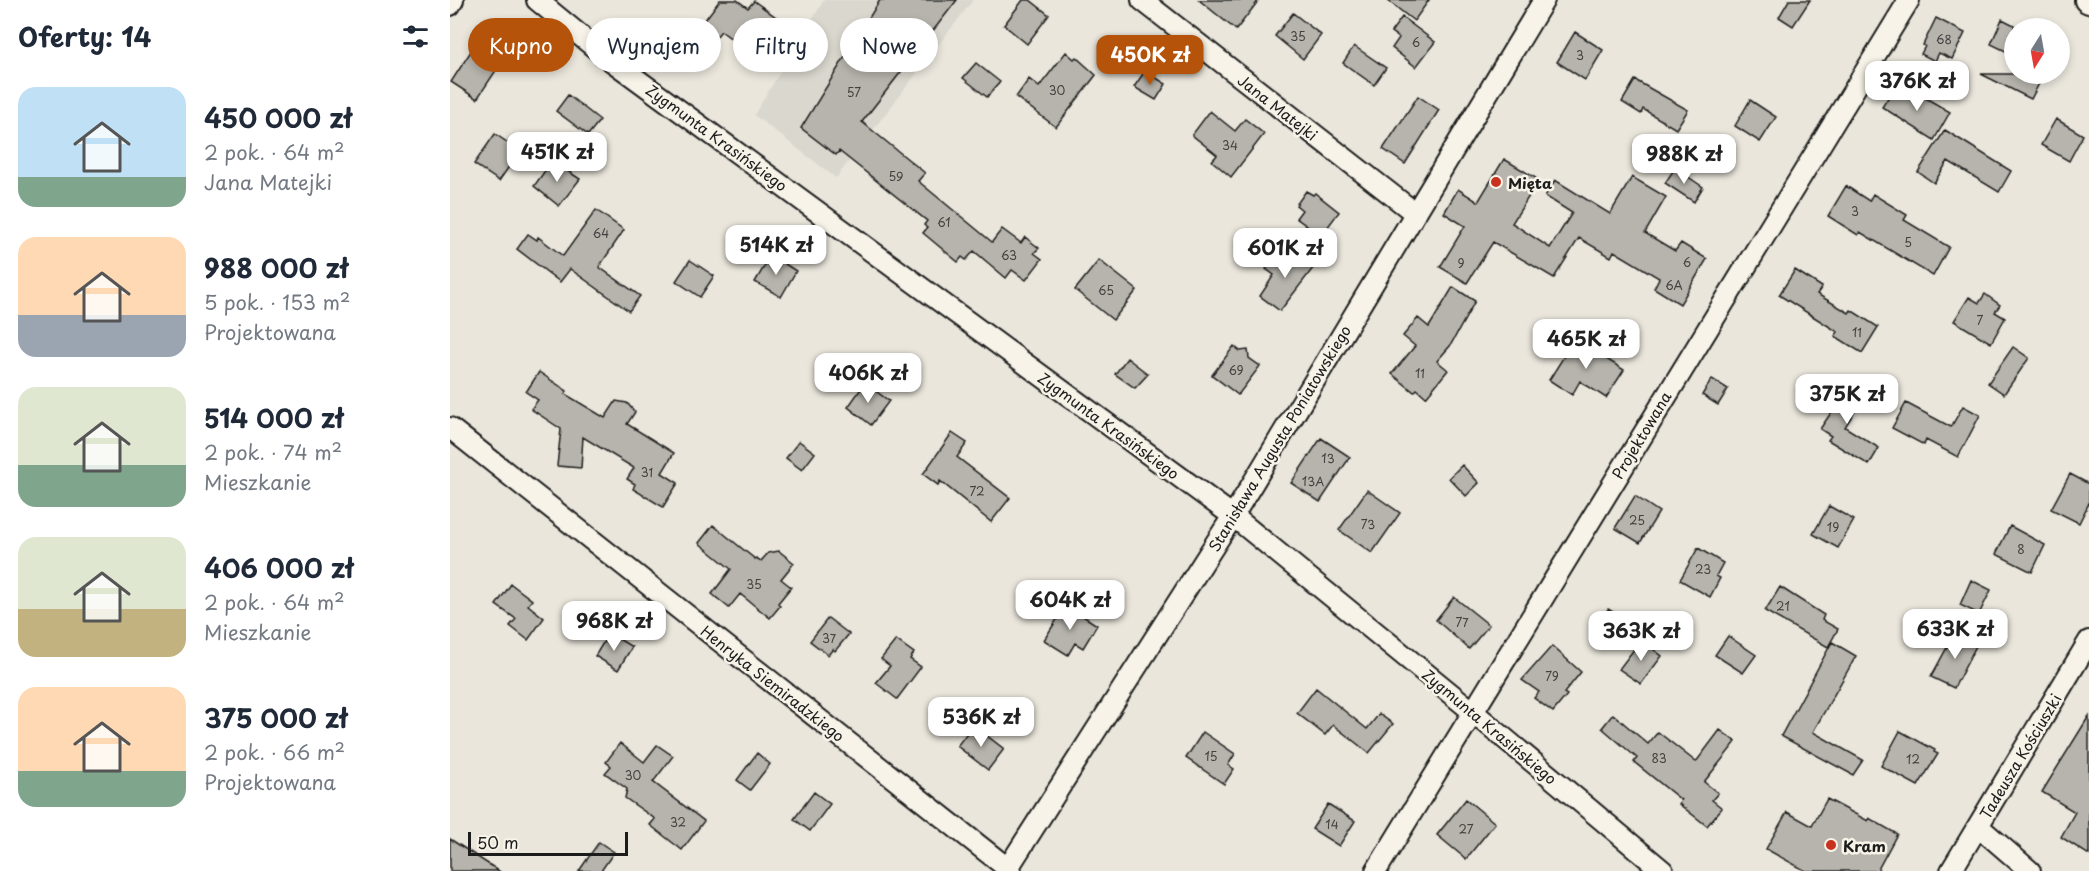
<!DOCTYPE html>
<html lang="pl">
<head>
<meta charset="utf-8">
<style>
	body { margin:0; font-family:"Playpen Sans",sans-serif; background:#f2f2f3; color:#1f2937; height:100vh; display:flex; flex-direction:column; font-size:22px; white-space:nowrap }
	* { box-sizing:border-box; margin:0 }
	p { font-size:20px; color:#747a83 }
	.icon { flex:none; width:33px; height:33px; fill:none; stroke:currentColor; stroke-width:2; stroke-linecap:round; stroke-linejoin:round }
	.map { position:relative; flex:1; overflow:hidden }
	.panel { display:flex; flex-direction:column; background:#fff; width:450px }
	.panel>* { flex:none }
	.banner { position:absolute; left:18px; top:18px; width:570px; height:54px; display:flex; gap:12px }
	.needle { width:39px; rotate:191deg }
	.buttons { position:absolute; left:1554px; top:18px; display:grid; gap:12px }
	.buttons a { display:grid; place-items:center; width:66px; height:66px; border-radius:50%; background:#fff; box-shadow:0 3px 9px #0003; font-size:30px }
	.scale { position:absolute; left:18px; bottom:15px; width:160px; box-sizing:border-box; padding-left:6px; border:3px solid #1c1c1c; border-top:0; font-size:16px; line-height:21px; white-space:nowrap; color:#1c1c1c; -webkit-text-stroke:4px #f7f3e8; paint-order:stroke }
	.price { position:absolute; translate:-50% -51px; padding:0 14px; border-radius:12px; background:#fff; color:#222; font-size:20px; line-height:39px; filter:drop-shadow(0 2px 3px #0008) }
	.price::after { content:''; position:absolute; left:50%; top:36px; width:18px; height:14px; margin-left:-9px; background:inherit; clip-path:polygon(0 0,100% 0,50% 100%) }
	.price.current { background:#b45309; color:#fff }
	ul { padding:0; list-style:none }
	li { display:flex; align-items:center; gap:18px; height:150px; padding:0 18px }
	li span { display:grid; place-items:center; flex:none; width:168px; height:120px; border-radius:18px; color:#555 }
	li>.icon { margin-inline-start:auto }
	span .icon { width:72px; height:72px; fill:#fffc; stroke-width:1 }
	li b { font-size:26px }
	h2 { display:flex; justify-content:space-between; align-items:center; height:72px; padding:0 18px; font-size:26px }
	.chip { padding:0 21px; border-radius:27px; background:#fff; box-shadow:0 3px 9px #0003; font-size:21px; line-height:54px }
	.chip.current { background:#b45309; color:#fff }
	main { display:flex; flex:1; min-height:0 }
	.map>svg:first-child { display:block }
</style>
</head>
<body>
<main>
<section class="panel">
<h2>Oferty: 14<svg class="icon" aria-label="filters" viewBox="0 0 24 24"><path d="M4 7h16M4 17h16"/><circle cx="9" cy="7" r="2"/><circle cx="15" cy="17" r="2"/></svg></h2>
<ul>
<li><span style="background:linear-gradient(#bfe0f5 75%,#7fa58c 0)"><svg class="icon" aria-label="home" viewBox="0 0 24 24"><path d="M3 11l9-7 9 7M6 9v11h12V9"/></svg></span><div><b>450 000 zł</b><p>2 pok. · 64 m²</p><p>Jana Matejki</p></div></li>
<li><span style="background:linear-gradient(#ffd9b3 65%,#9aa5b1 0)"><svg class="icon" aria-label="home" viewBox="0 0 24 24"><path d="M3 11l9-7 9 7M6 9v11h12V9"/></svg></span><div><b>988 000 zł</b><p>5 pok. · 153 m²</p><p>Projektowana</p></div></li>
<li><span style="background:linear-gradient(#dfe7d0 65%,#7fa58c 0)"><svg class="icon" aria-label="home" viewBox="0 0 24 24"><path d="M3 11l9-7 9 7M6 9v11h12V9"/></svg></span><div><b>514 000 zł</b><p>2 pok. · 74 m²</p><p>Mieszkanie</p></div></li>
<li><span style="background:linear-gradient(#dfe7d0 60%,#c2b280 0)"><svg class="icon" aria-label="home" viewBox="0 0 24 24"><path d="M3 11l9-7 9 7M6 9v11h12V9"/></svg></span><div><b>406 000 zł</b><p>2 pok. · 64 m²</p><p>Mieszkanie</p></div></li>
<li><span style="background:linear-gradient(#ffd9b3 70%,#7fa58c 0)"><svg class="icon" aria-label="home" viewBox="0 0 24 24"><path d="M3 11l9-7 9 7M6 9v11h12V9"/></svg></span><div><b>375 000 zł</b><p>2 pok. · 66 m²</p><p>Projektowana</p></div></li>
</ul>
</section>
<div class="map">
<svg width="1639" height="871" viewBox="0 0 1639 871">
	<rect width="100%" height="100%" fill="#eae6dc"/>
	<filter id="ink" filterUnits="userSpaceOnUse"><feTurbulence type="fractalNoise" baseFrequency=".0167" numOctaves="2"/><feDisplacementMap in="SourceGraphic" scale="12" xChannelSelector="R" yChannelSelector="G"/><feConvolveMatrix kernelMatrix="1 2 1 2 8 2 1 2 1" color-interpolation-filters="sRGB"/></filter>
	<g filter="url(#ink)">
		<!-- built -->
		<path fill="#dad7ce" d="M374 0H523L386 178 304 115Z"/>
		<!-- building -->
		<path fill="#b6b4ac" stroke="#1c1c1c" stroke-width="1.5" d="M270 0H287L298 8 304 1 330 20 303 55 271 31 266 37 251 25Z
			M430 0H507L412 122 475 173 468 181 542 242 552 229 571 243 575 237 589 248 584 253 592 259 576 280 562 270 556 278 524 251 516 260 512 257 508 262 473 233 477 228 474 225 477 221 389 151 386 155 351 128Z
			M573 0H580L599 15 577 44 554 25Z
			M749 0H809L786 30Z
			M937 0H979L964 21Z
			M1339 0H1360L1343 26 1329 17Z
			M843 13 871 35 853 59 825 36Z
			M952 17 985 42 966 67 942 48 949 38 941 32Z
			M1486 18 1515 33 1502 59 1489 53 1485 61 1471 54 1475 46 1473 45Z
			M1552 19 1564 25V55L1541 44Z
			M1125 32 1153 50 1135 80 1107 62Z
			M904 46 936 68 924 85 893 63Z
			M23 48 38 58 35 61 47 69 27 99 1 82Z
			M616 52 624 59 626 57 646 75 606 127 566 97 579 79 589 87Z
			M526 63 550 82 537 97 513 78Z
			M695 71 716 84 706 100 684 87Z
			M1531 74H1594L1581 99Z
			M1185 80 1238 110 1226 129 1193 109 1191 114 1172 102Z
			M1445 87 1463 98 1467 93 1500 112 1484 140 1432 107Z
			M118 95 150 120 138 135 106 111Z
			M968 96 989 110 955 164 933 149Z
			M1300 100 1326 117 1310 142 1285 126Z
			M760 111 785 131 795 119 814 134 781 177 762 161 767 155 742 135Z
			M1606 119 1633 135 1619 161 1591 145Z
			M1495 130 1561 171 1549 192 1498 161 1484 183 1468 172Z
			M45 134 70 151 49 181 24 164Z
			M1054 159 1089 180 1062 223 1100 248 1122 213 1095 196 1105 180 1160 214 1182 177 1216 197 1195 233 1225 251 1231 243 1257 259 1230 304 1204 288 1209 278 1164 251 1161 257 1129 238 1104 278 1043 242 1017 283 990 267 1015 226 994 213 1008 189 1028 202Z
			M102 161 130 179 109 206 84 186Z
			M1225 168 1253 187 1244 202 1215 183Z
			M1396 186 1419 201 1423 194 1457 215 1454 220 1499 247 1483 276 1410 232 1408 235 1378 216Z
			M856 191 863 195 865 193 889 212 871 236 846 218 852 210 846 205Z
			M146 210 174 230 149 267 190 296 179 311 120 269 110 282 67 249 78 234 87 240 88 237 113 256Z
			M842 251 864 267 830 311 810 296 824 275 816 269 828 254 835 259Z
			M321 255 346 271 331 297 305 282Z
			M240 260 264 276 250 297 226 281Z
			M649 260 687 290 663 320 625 290Z
			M1345 270 1372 287 1367 294 1399 313 1401 310 1428 327 1412 353 1385 336 1388 332 1329 295Z
			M1003 287 1025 301 1000 346 987 361 998 370 976 397 967 389 964 392 942 374 965 346 953 336 968 318 979 327Z
			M1535 294 1550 305 1545 312 1555 318 1541 343 1504 321 1519 297 1529 303Z
			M1128 334 1142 343 1139 348 1174 370 1156 398 1130 381 1122 395 1099 380Z
			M784 346 790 351 798 350 799 358 810 366 788 395 762 375Z
			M1563 347 1579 358 1554 394 1538 383Z
			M677 358 698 374 685 388 665 374Z
			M89 372 117 391 115 394 155 418 166 401 177 403 185 412 177 424 224 453 212 473 228 483 213 507 183 489 185 484 177 479 184 468 133 437 131 468 107 466 111 429 81 409 88 400 76 392Z
			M1262 379 1278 389 1268 405 1252 395Z
			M415 383 439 401 421 425 398 407Z
			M1387 383 1413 398 1395 427 1429 448 1419 465 1378 440 1381 436 1370 429 1385 407 1375 402Z
			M1456 403 1501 427 1513 406 1530 415 1508 457 1476 440 1474 445 1442 428Z
			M502 433 517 443 507 457 560 498 541 522 490 481 488 485 473 474Z
			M871 438 900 457 870 502 841 483Z
			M349 441 365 453 352 470 336 458Z
			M1012 465 1029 483 1016 496 999 478Z
			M1620 474 1639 484V503L1629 523 1601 509Z
			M917 490 950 513 922 553 889 530Z
			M1185 496 1209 512 1190 543 1165 528Z
			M1379 506 1404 520 1388 548 1363 534Z
			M263 525 305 559 306 558 311 561 318 553 329 551 344 563 331 579 341 587 328 603 330 606 320 618 290 594 279 608 262 594 281 569 249 543Z
			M1560 526 1595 545 1582 572 1546 554Z
			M1248 548 1273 563 1266 576 1270 578 1260 597 1230 580Z
			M1521 580 1541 590 1529 614 1510 605Z
			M61 584 82 600 78 605 94 618 78 640 60 626 66 619 46 605Z
			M1330 587 1374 615 1372 620 1388 629 1378 647 1315 611Z
			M1004 597 1039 625 1019 649 986 620Z
			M616 605 647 625 633 648 625 643 618 655 594 640Z
			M1158 609 1195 632 1185 648 1148 626Z
			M378 618 399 634 385 651 383 649 378 655 360 641Z
			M1506 631 1528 642 1504 688 1481 677Z
			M159 633 182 647 168 670 145 656Z
			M1278 636 1306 655 1293 673 1265 655Z
			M446 640 464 653 460 659 471 667 447 699 426 683 440 666 431 659Z
			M1191 640 1212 656 1191 684 1169 669Z
			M1382 642 1406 656 1363 732 1413 760 1403 775 1331 736Z
			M1102 646 1131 672 1114 693 1117 695 1103 712 1084 698 1089 692 1072 680Z
			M866 688 917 729 929 714 943 724 919 753 883 725 875 735 847 713Z
			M1163 714 1198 744 1208 732 1246 762 1270 730 1286 742 1254 782 1268 793 1262 800 1272 808 1257 826 1229 804 1231 800 1184 762 1187 758 1152 728Z
			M1639 716V855L1611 837 1625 812 1592 792Z
			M523 725 554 749 538 770 507 746Z
			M1450 731 1485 750 1484 752 1488 754 1468 786 1431 766Z
			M753 732 785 754 778 765 784 769 774 784 736 758Z
			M170 743 194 762 207 745 223 756 203 782 254 821 232 850 200 825 205 819 175 798 177 789 155 773 161 766 156 762Z
			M307 753 320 764 300 790 287 780Z
			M364 792 380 804 360 831 344 819Z
			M1016 799 1045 823 1016 859 987 835Z
			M1377 799 1418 821 1419 818 1447 834 1427 871H1356L1316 849 1337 812 1362 826Z
			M878 804 905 821 889 846 862 829Z
			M0 839 49 871H0Z
			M149 842 164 852 151 871H129Z"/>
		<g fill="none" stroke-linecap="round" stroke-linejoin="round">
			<defs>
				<path id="minor" d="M87 0 155 56 783 516 1022 711 1213 871
					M692 0 965 213
					M0 5 3 0
					M0 428 561 871
					M1528 826 1580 871
					M556 871 783 516 1094 0
					M926 871 1459 0
					M1501 871 1639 641"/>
				<path id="tertiary" d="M1637 0 1639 1"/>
			</defs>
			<!-- minor casing -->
			<use href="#minor" stroke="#1c1c1c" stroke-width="24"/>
			<!-- tertiary casing -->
			<use href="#tertiary" stroke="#1c1c1c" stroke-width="28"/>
			<!-- minor -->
			<use href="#minor" stroke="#f7f3e8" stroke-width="20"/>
			<!-- tertiary -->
			<use href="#tertiary" stroke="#f7f3e8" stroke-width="24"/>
		</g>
	</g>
	<!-- markers -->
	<g fill="#c8321e" stroke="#f7f3e8" stroke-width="2">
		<circle cx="1046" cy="182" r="6"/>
		<circle cx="1381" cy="845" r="6"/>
	</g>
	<g text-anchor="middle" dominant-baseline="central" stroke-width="5" stroke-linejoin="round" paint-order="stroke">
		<!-- number labels -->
		<g font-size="12" fill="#424240">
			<text x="848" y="36">35</text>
			<text x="1494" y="39">68</text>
			<text x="966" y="42">6</text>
			<text x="1130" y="55">3</text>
			<text x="607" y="90">30</text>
			<text x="404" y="92">57</text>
			<text x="780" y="145">34</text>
			<text x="446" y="176">59</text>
			<text x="1405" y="211">3</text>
			<text x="494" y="222">61</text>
			<text x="151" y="233">64</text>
			<text x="1458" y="242">5</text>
			<text x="559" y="255">63</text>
			<text x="1237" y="262">6</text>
			<text x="1011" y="263">9</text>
			<text x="1224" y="285">6A</text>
			<text x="656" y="290">65</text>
			<text x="1530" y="320">7</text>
			<text x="1407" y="332">11</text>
			<text x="786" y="370">69</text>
			<text x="970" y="373">11</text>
			<text x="878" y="458">13</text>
			<text x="197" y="472">31</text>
			<text x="863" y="481">13A</text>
			<text x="527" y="491">72</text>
			<text x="1187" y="520">25</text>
			<text x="918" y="524">73</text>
			<text x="1383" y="527">19</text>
			<text x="1571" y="549">8</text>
			<text x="1253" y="569">23</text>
			<text x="304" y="584">35</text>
			<text x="1333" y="606">21</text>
			<text x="1012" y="622">77</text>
			<text x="379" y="638">37</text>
			<text x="1102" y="676">79</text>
			<text x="761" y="756">15</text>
			<text x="1209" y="758">83</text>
			<text x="1463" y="759">12</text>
			<text x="183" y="775">30</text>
			<text x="228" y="822">32</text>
			<text x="882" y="824">14</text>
			<text x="1016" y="829">27</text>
		</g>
		<!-- street labels -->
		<g font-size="15" fill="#1c1c1c" stroke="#f7f3e8">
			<text transform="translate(828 107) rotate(38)">Jana Matejki</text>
			<text transform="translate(267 137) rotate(36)">Zygmunta Krasińskiego</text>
			<text transform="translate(659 425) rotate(36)">Zygmunta Krasińskiego</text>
			<text transform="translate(1191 435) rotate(-59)">Projektowana</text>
			<text transform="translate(829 438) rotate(-59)">Stanisława Augusta Poniatowskiego</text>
			<text transform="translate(323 683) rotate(38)">Henryka Siemiradzkiego</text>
			<text transform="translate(1040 726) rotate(40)">Zygmunta Krasińskiego</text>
			<text transform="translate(1570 756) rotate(-59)">Tadeusza Kościuszki</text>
		</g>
		<!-- poi labels -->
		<g font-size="15" font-weight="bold" fill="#1c1c1c" stroke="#f7f3e8" text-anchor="start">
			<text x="1058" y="182">Mięta</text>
			<text x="1393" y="845">Kram</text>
		</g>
	</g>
</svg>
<div class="buttons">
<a><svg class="needle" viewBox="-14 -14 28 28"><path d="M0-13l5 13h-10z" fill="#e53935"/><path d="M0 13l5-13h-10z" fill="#747a83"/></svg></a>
</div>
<div class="scale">50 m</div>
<b class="price current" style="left:700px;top:86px">450K zł</b>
<b class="price" style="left:1467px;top:112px">376K zł</b>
<b class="price" style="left:107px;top:183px">451K zł</b>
<b class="price" style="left:1234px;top:185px">988K zł</b>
<b class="price" style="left:326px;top:276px">514K zł</b>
<b class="price" style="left:835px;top:279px">601K zł</b>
<b class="price" style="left:1136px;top:370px">465K zł</b>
<b class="price" style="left:418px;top:404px">406K zł</b>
<b class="price" style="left:1397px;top:425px">375K zł</b>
<b class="price" style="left:620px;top:631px">604K zł</b>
<b class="price" style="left:164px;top:652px">968K zł</b>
<b class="price" style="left:1505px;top:660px">633K zł</b>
<b class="price" style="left:1191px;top:662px">363K zł</b>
<b class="price" style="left:531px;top:748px">536K zł</b>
<div class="banner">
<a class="chip current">Kupno</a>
<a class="chip">Wynajem</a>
<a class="chip">Filtry</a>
<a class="chip">Nowe</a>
</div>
</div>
</main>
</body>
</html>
